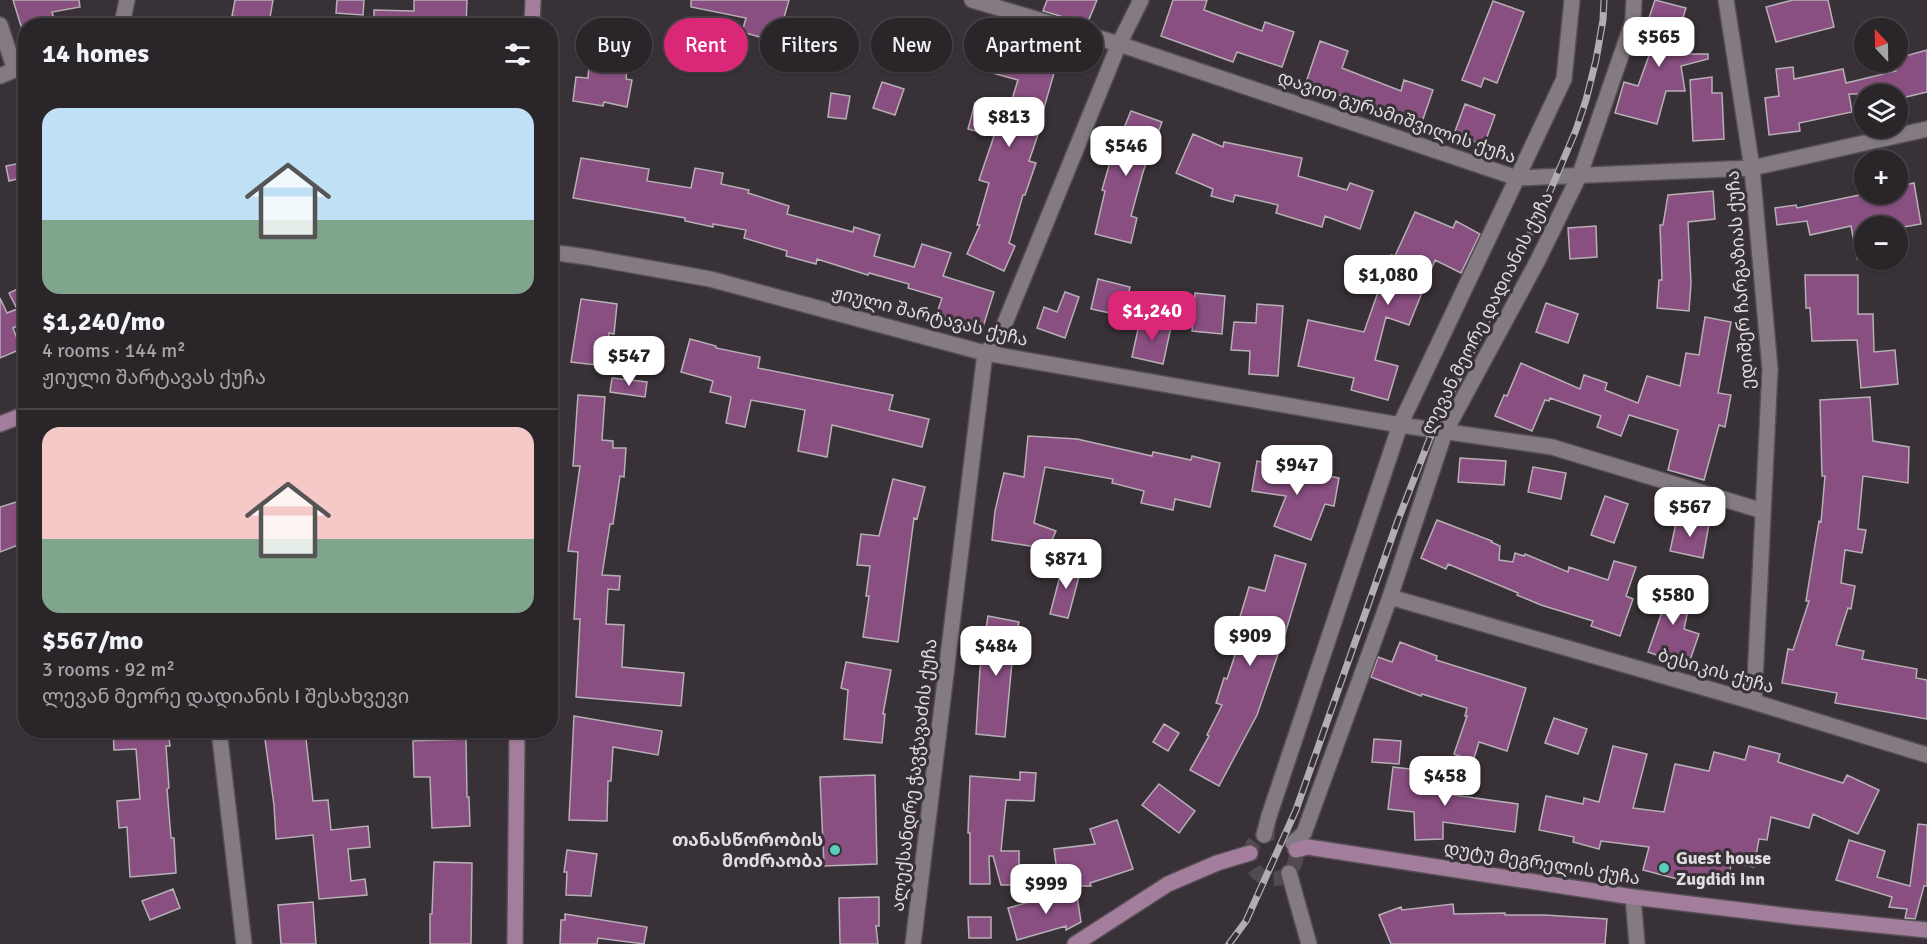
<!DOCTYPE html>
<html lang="en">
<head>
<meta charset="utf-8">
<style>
	body { margin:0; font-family:Signika,"Noto Sans Georgian",sans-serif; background:#322d31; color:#f1f3f6; height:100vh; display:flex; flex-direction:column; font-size:22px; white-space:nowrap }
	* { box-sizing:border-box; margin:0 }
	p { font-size:20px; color:#a5a5a8 }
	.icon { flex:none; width:33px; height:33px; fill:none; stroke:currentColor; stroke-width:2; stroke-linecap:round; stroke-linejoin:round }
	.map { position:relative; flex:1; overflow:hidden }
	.side { position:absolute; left:18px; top:18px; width:540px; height:720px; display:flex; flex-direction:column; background:#2a2529; border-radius:24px; box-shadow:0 2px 4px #0004,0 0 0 2px #464246 }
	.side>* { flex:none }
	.top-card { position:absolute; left:576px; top:18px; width:570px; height:54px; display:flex; gap:12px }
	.needle { width:39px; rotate:338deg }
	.buttons { position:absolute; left:1854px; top:18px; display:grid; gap:12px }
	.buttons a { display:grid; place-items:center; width:54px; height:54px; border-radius:50%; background:#2a2529; box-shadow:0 2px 4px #0004,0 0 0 2px #464246; font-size:30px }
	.price { position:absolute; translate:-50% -51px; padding:0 14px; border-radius:12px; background:#fff; color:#222; font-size:20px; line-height:39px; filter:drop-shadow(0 2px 3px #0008) }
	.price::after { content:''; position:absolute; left:50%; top:36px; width:18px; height:14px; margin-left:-9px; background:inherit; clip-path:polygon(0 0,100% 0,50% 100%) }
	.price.active { background:#db2777; color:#fff }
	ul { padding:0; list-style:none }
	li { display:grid; align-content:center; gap:12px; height:318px; padding:0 24px }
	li+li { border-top:2px solid #464246 }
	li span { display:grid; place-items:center; height:186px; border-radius:18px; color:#555 }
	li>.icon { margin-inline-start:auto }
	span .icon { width:108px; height:108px; fill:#fffc; stroke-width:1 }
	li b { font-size:26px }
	h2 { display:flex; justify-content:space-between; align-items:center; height:72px; padding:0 24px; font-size:26px }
	.chip { padding:0 21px; border-radius:27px; background:#2a2529; box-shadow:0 2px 4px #0004,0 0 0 2px #464246; font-size:21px; line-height:54px }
	.chip.active { background:#db2777; color:#fff }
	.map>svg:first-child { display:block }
</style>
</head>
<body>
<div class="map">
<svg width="1927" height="944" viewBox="0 0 1927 944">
	<rect width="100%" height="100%" fill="#383137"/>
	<!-- building -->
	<path fill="#894f81" stroke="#b6afb5" stroke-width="1.5" d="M13 0H79L80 7 52 12 56 26H21Z
		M235 0H273L269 23 232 16Z
		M337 0H364L363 15 336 13Z
		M414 0H467L466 26H374V10L414 11Z
		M691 0H789L777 42 742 32 746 18 691 7Z
		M1047 0H1097L1087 24 1043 11Z
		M1173 0H1207L1204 10 1262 31 1265 22 1294 32 1282 67 1237 52 1233 62 1161 36Z
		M1655 0 1686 8 1676 39 1681 41 1676 54H1708V59L1681 66 1685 91H1666L1657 124 1615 113 1624 82 1638 86 1660 25 1648 21Z
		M1793 0H1828L1834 27 1776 42 1766 7Z
		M1493 1 1524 12 1497 83 1484 78 1481 87 1462 80Z
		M828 19 853 29 836 72 811 62Z
		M592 28 631 32 626 79 632 80 627 107 604 102 603 106 573 101 576 77 588 78Z
		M993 41 1058 59 1040 122 1042 123 1029 161 1036 163 1025 195H1023L1009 243 1015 246 1004 271 967 254 980 225H977L989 183 979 180 994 136 968 129 975 103 1008 112 1018 80 985 71Z
		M1320 41 1348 51 1342 68 1401 91 1404 80 1433 90 1422 122 1377 108V110L1334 93 1333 94 1305 85Z
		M1927 50V92L1898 99V94H1849L1852 112 1799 123 1800 131 1769 135 1765 98 1779 96 1776 69 1793 67 1794 79 1843 69 1846 83 1896 71 1894 62H1898V58Z
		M1712 77V93H1722L1724 139 1693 141 1690 80Z
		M882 82 904 89 895 115 873 108Z
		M831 93 850 96 846 119 828 117Z
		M1465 104 1495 115 1484 145 1454 134Z
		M1131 111 1162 122 1143 172 1131 216 1137 218 1131 243 1095 234 1105 191 1102 190 1110 162Z
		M1193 134 1223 147 1224 142 1302 158 1298 176 1347 190 1350 183 1373 191 1360 229 1325 216 1322 227 1276 213 1278 205 1235 195 1233 202 1211 196 1213 189 1176 173Z
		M581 158 649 169 647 181 691 188 695 168 723 173 721 184 749 190 748 193 789 206 787 214 853 232 854 227 880 235 874 256 914 267 922 244 951 253 943 276 994 292 982 330 936 316 942 298 908 288 909 284 869 273 868 275 817 259 816 264 786 256 787 251 744 238 746 230 713 224V227L685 221V218L573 198Z
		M26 162V177L9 181 6 166Z
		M1914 183 1921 224 1898 228V226H1864V258L1857 259 1851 226 1810 235 1807 221 1777 225 1775 208 1796 205 1797 208 1864 194H1898V186Z
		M1713 191 1715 219 1688 222 1691 283 1689 311 1657 308 1659 280H1662L1660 225H1663L1668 195Z
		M1415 212 1453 228 1456 221 1480 234 1461 273 1435 260 1409 325 1386 317 1375 360 1398 366 1388 400 1351 390 1354 378 1298 366 1308 320 1364 332 1391 255 1395 256Z
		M1596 226 1597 257 1570 259 1568 228Z
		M1805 275H1858V314H1873L1874 352 1895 350 1898 384 1861 388 1857 340 1812 341 1810 308H1806Z
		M1098 279 1130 287 1124 316 1091 309Z
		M26 285V326L24 323 13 328 21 349 0 358V298L7 313 17 309 9 293Z
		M1065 292 1079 297 1065 338 1037 328 1044 307 1057 312Z
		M1195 293 1225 296 1222 334 1192 331Z
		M581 299 617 304 614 334 609 333 605 366 571 362Z
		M1546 303 1578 314 1568 343 1536 332Z
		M1257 304 1283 306 1278 376 1249 374 1250 351 1231 350 1234 322 1256 323Z
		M1705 317 1731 322 1718 393 1731 395 1725 427 1719 425 1704 480 1668 470 1678 430 1629 415 1621 436 1597 427 1601 416 1550 398 1549 401 1545 400 1532 431 1495 416 1504 395 1507 396 1521 363 1580 389 1584 375 1607 383 1605 390 1638 403 1647 376 1680 386 1686 353 1699 355Z
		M1140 320 1171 327 1163 364 1132 357Z
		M690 339 716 346V348L760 357 758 368 893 395 889 410 929 419 922 447 832 425 827 457 798 451 805 410 751 400 745 427 726 423 731 397 710 392 713 381 681 372Z
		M612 378 647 382 645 397 610 392Z
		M578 395 605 397 602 440 613 441V448H626L624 477 620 476 613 524H610L602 575 620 576 619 590 608 589 606 624 624 625 622 667 684 673 681 706 576 697 580 619H574L578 552 568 551 580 466H573Z
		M1870 397 1873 441 1909 447 1908 483 1863 476 1858 529 1866 530 1862 553 1845 550 1841 583 1855 586 1851 609 1848 608 1836 645 1864 651 1862 659 1917 669 1916 678 1927 680V719L1835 703 1837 693 1782 683 1788 649 1793 650 1809 601H1806L1815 545 1819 521 1821 522 1825 476H1822L1820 400Z
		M1028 436 1077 439 1152 456 1153 452 1191 460 1192 456 1220 463 1210 507 1175 499 1173 510 1141 503 1144 491 1112 483 1113 479 1045 467 1034 523 1056 531 1048 549 992 540 995 511 1004 473 1024 477Z
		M1460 458 1506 461 1504 485 1458 482Z
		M1257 461 1339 478 1334 506 1325 504 1311 540 1274 526 1286 496 1252 491Z
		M1533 467 1566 473 1561 499 1528 492Z
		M893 479 925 487 917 519 914 518 898 642 863 637 869 596H866L870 566 857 565 861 534 879 536Z
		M1605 496 1628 504 1614 543 1591 535Z
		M26 499V542L0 552V507Z
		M1677 518 1709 524 1703 558 1670 551Z
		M1437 520 1492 541 1491 542 1500 546 1499 560 1513 562 1515 553 1524 556 1525 554 1568 572 1569 567 1608 580 1614 561 1636 567 1626 596 1633 599 1620 636 1591 626 1593 621 1541 605 1517 595 1518 593 1448 564 1446 569 1421 558Z
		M1275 555 1306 564 1285 634 1257 715 1219 786 1190 770 1209 736 1207 735 1222 705 1216 703 1224 678 1227 679 1246 622 1239 620 1249 587 1265 591Z
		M1064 561 1082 565 1068 618 1050 614Z
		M1659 584 1692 591 1684 629 1699 634 1688 666 1648 652 1662 612 1653 610Z
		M988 616 1019 622 1013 651 1005 737 976 734 980 669Z
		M1400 642 1437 656 1436 660 1526 688 1507 751 1479 742 1473 761 1454 754 1467 716H1465L1467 708 1422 694 1421 696 1371 677 1378 657 1392 662Z
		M846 662 891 670 883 714H885L882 743 844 739 848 690 841 688Z
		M574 716 662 731 658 755 613 747 611 781H608L607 821 569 820Z
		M1554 718 1587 729 1578 754 1545 743Z
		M1164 724 1179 733 1168 751 1153 742Z
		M113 730H168L170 746H166L169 788 167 789 171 838H174L176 873 130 877 127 827 119 828 117 801 140 799 136 749 114 750Z
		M280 730H305L313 801 328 800 331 830 368 826 370 847 348 849 351 881 365 879 367 895 319 899 313 835 276 839 274 805 264 732Z
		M466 739 467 797H469L470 826 432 828 430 777H414L413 741Z
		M1374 739 1401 741 1399 764 1372 762Z
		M1613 746 1647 754 1633 808 1664 812 1675 764 1709 771 1714 752 1745 760 1749 746 1780 754 1778 762 1843 783 1847 775 1879 790 1858 834 1813 814 1809 828 1771 817 1767 840 1759 839 1754 867 1731 863 1728 885 1685 881 1643 870 1649 847 1601 841 1599 849 1573 842 1574 837 1539 830 1546 796 1583 804 1584 798 1599 802Z
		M1393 767 1427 771 1425 791 1518 804 1515 832 1443 822V839L1415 840 1414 812 1388 809Z
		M1020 772 1036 773 1034 801 1006 800 1001 851H1019V885H1001L993 856H989L990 884H970V833H968L970 776 1020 780Z
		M875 775 877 864 824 866 820 777Z
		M1159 784 1195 811 1179 833 1142 805Z
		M1117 820 1133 869 1090 883 1091 886H1059L1054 849 1095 844 1090 829Z
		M1918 824 1927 825V886H1924L1915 919 1905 918 1907 909 1889 907 1892 897 1836 880 1849 840 1885 851 1877 877 1910 886Z
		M567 850 597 854 591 896 566 895 567 872H564Z
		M434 862 472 863 471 944H430V914H432Z
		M173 889 180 908 150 920 142 901Z
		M1076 889 1081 922 1066 930V926L1017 940 1008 908Z
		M879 897V926H876L878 944H840L839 898Z
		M313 902 316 944H281L278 905Z
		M1453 904 1454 914 1505 913V915H1545L1607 919 1605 944H1391L1379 915 1401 907 1402 910Z
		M565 914 647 927 644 944 598 938 597 944H560L561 920H565Z
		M968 917H991V938H969Z"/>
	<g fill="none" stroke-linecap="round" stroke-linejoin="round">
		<!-- secondary-tunnel -->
		<path stroke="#514a50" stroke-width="15" stroke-dasharray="15 8" stroke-linecap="butt" d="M1250 856a23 23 0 1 1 46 0a23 23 0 1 1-46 0Z"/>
		<defs>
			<path id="street" d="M972 0 1119 44 1517 178 1752 168 1927 129
				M1726 0 1752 168 1770 369 1754 702
				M0 25 15 70
				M119 26 122 24 127 0
				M0 76 26 65
				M550 252 587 257 710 279 985 353 1400 425 1552 447 1763 511
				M1390 597 1754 702 1927 755
				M219 730 244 944
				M1264 835 1269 816 1400 425 1564 79 1572 0
				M1293 843 1304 833 1390 597 1445 432 1538 260 1580 174 1633 21 1634 0
				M1289 873 1309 944
				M1633 897 1637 944
				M913 944 985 353 998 340 1119 44 1141 0"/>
			<path id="secondary" d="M532 26 533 0
				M0 424 26 414
				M1296 850 1308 847 1633 897 1797 917 1927 930
				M515 944 517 730
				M1075 944 1168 884 1217 863 1250 853"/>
		</defs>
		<!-- street casing -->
		<use href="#street" stroke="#554f54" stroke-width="18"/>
		<!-- secondary casing -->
		<use href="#secondary" stroke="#554f54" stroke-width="18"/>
		<!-- street -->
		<use href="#street" stroke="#837b81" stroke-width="15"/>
		<!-- secondary -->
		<use href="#secondary" stroke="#a27d9c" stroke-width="15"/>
		<defs>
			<path id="rail" d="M1229 944 1246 921 1296 810 1398 520 1433 430 1545 203 1576 130 1586 100 1596 60 1603 20 1604 0"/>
		</defs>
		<!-- rail casing -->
		<use href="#rail" stroke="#b2adb1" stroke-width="7"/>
		<!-- rail -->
		<use href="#rail" stroke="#383137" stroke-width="4.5" stroke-dasharray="14" stroke-linecap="butt"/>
	</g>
	<!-- markers -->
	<g fill="#5acebc" stroke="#383137" stroke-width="2">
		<circle cx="835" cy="850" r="6"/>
		<circle cx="1664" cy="868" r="6"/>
	</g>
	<g text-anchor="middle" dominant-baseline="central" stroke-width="6" stroke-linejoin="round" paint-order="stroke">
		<!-- street labels -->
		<g font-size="18" fill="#dfdbde" stroke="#383137">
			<text transform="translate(1397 117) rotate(19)">დავით გურამიშვილის ქუჩა</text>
			<text transform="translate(1740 280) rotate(-94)">ედიშერ ჩარგაზიას ქუჩა</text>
			<text transform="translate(1487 313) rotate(-63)">ლევან მეორე დადიანის ქუჩა</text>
			<text transform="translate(930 316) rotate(14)">ჟიული შარტავას ქუჩა</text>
			<text transform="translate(1716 671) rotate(16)">ბესიკის ქუჩა</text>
			<text transform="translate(914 775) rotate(-83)">ალექსანდრე ჭავჭავაძის ქუჩა</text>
			<text transform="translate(1542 863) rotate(9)">დუტუ მეგრელის ქუჩა</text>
		</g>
		<!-- poi labels -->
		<g font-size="18" font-weight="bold" fill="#dfdbde" stroke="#383137" text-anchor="end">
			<text x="823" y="840">თანასწორობის<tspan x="823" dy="21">მოძრაობა</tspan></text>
			<text x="1676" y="858" text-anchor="start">Guest house<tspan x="1676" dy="21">Zugdidi Inn</tspan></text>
		</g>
	</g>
</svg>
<div class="buttons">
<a><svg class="needle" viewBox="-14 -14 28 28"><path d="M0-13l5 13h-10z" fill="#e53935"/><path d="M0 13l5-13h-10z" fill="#a5a5a8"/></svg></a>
<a><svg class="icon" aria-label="layers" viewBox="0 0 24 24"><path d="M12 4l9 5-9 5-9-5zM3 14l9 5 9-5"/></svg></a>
<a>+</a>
<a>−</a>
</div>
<b class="price" style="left:1659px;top:68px">$565</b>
<b class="price" style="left:1009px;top:148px">$813</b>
<b class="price" style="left:1126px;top:177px">$546</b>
<b class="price" style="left:1388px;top:306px">$1,080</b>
<b class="price active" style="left:1152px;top:342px">$1,240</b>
<b class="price" style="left:629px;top:387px">$547</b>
<b class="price" style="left:1297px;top:496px">$947</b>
<b class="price" style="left:1690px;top:538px">$567</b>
<b class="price" style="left:1066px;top:590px">$871</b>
<b class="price" style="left:1673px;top:626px">$580</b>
<b class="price" style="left:1250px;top:667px">$909</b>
<b class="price" style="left:996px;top:677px">$484</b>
<b class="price" style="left:1445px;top:807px">$458</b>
<b class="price" style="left:1046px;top:915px">$999</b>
<div class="top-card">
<a class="chip">Buy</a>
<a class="chip active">Rent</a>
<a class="chip">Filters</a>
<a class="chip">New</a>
<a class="chip">Apartment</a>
</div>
<section class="side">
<h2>14 homes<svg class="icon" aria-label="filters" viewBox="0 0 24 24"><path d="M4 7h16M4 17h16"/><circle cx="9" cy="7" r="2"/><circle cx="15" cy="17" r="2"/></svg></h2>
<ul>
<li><span style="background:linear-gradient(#bfe0f5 60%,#7fa58c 0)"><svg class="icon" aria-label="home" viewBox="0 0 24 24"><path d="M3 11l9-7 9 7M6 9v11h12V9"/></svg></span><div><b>$1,240/mo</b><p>4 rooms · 144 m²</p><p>ჟიული შარტავას ქუჩა</p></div></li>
<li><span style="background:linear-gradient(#f6c9c9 60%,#7fa58c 0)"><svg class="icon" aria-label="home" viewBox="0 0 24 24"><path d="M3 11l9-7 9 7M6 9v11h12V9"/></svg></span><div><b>$567/mo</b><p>3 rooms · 92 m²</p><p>ლევან მეორე დადიანის I შესახვევი</p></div></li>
</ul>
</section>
</div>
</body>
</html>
